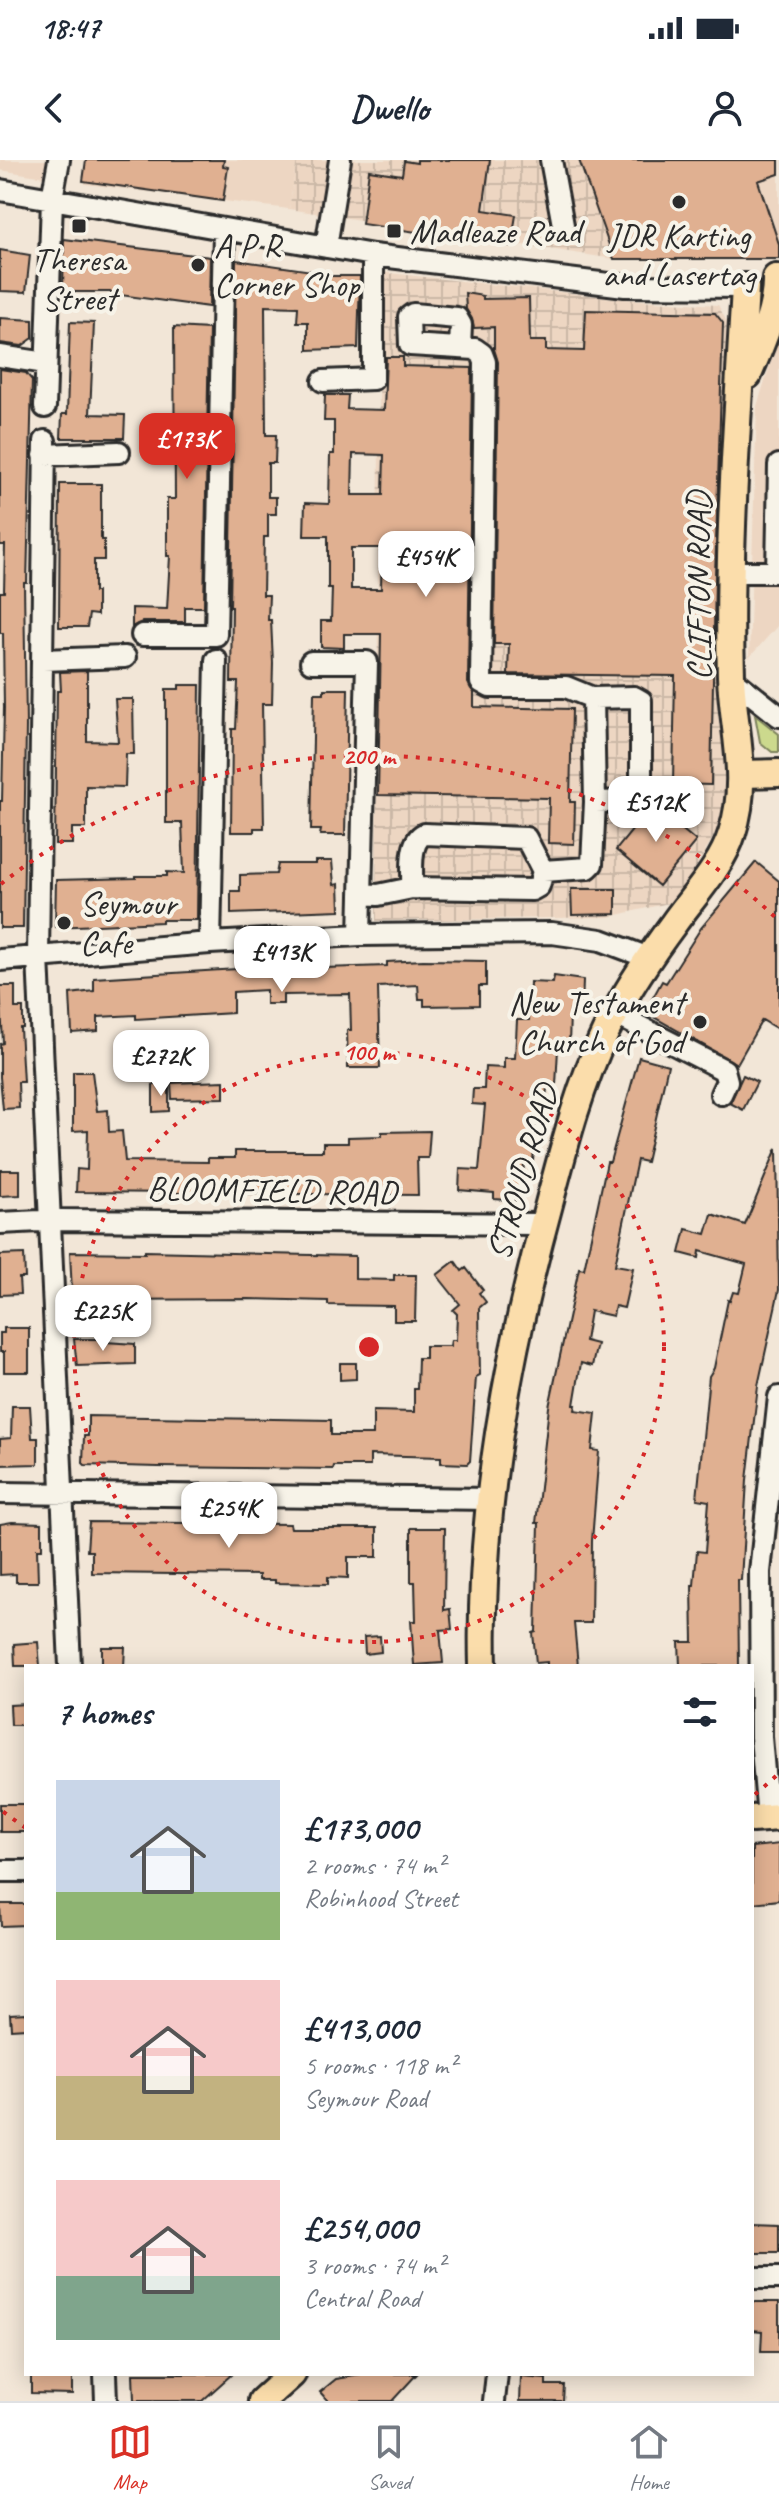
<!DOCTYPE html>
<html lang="en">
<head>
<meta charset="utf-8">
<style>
	body { margin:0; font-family:Caveat,sans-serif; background:#f2f2f3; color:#1f2937; height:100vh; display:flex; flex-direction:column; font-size:30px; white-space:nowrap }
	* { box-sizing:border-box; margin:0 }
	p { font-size:26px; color:#747a83 }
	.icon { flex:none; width:44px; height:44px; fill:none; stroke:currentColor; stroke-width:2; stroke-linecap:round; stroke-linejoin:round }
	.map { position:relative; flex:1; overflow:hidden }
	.sheet { position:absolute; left:24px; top:1504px; width:730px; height:712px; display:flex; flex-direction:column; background:#fff; border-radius:0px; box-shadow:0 4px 20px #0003 }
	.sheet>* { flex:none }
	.price { position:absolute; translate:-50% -68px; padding:0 18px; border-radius:16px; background:#fff; color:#222; font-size:26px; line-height:52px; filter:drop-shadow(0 2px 4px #0008) }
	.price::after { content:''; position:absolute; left:50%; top:48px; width:24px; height:18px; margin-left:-12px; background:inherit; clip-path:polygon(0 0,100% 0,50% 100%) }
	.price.selected { background:#d93025; color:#fff }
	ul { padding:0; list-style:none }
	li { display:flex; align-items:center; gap:24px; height:200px; padding:0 32px }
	li span { display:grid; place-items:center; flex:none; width:224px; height:160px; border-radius:0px; color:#555 }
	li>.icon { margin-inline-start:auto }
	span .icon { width:96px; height:96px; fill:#fffc; stroke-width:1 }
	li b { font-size:34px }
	h2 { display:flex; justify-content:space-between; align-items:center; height:96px; padding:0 32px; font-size:34px }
	.status { display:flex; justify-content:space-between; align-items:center; height:56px; padding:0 40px; background:#fff; direction:ltr }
	.status svg { height:22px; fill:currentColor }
	header { display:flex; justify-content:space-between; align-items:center; height:104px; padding:0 32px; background:#fff; font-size:36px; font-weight:800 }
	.menu { display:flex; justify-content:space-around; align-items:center; height:112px; border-top:2px solid #e0e1e3; background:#fff; font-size:22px; color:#747a83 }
	.menu a { display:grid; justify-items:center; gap:4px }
	.menu .selected { color:#d93025 }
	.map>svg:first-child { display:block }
</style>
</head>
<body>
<div class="status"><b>18:47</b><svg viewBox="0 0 49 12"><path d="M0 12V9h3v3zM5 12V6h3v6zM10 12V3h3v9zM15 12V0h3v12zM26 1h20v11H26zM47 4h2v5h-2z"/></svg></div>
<header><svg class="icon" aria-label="back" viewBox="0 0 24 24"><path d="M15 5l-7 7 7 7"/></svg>Dwello<svg class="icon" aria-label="person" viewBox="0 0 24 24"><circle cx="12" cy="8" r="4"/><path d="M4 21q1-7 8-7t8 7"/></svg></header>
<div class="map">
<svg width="779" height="2241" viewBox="0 0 779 2241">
	<defs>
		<pattern id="industrial-grid" width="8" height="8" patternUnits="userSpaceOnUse" patternTransform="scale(2)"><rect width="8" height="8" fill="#edd6c2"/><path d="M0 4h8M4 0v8" fill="none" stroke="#cbb8a7"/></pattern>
	</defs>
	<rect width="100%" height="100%" fill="#f2e6d7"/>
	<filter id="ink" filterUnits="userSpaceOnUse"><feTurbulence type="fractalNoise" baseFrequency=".0125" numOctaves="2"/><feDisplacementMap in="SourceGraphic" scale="16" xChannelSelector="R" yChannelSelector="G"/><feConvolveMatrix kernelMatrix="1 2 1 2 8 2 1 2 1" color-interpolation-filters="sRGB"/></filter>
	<g filter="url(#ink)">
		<!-- built -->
		<path fill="#edd6c2" d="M0 0H54L51 18 0 10Z
			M88 0H297L289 49 85 24Z
			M751 0H779V84Z
			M779 177V464L749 498 757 246Z"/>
		<!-- industrial -->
		<path fill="url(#industrial-grid)" d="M297 0H751L779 84V99H614L289 49Z
			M380 112 622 139 718 145 727 162 734 633 720 665 677 741 609 757 376 761Z"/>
		<!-- green -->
		<path fill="#ccd98d" stroke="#7c825c" stroke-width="2" d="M755 555 779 574V592H772L760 582Z"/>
		<!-- building -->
		<path fill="#e0b091" stroke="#2b2b2b" stroke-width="2" fill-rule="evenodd" d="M86 0H224L223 6 228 7 223 41 83 21Z
			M417 0H490L483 50 516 55 511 86 362 64 369 10 402 15 404 1 417 3Z
			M579 0H779V14L758 21 779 84V99H614Z
			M64 79 210 97 209 147 120 135V132H63Z
			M0 90 30 95 26 132 0 131Z
			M236 100 326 113V116H360L358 188 308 190V162H297L298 147 265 146 266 275H276L275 303H268V337H276V354H268V377H264L263 435H269L268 460H271L273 503 272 544H262L264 668H254V672H231L232 569H236L238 522H231L232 447H230Z
			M465 133 483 136V139L529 138 530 181H546V190L584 191 586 150 715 153 723 163 715 418 711 625 673 624 675 516 508 514 509 484H494L498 202 494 189V167L474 168 472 159 466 149Z
			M0 158 33 160V178L22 186 0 183Z
			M70 162 94 163 90 254 125 255 124 278H61L62 254H67Z
			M174 167 209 169 204 447H185V462H142L132 467V448L167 449 170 396H167V339H175Z
			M386 197H403V206L472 208 468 523 474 533V547L572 549 570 642H575L574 684 548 683 549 638 378 635 381 474H344V488L321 487V461H331L332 428H328V376H304L305 343 329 344 330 294H334V261H324L325 235H348L347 249 384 250ZM353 294 384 295 383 335H352ZM351 388H382L381 429H351Z
			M0 209 26 213 32 220 27 423H24L26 566 23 768H0V641H2L4 548 3 473H0V432H4L5 385H0Z
			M60 324H101V380H104V400H94V432H97V455L89 454 87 467H59Z
			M87 511V581L118 582 115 539H133L134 594H126L125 627 86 626V668H72V684H55L57 531H61L60 512Z
			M179 525H200L197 760H162V762L55 767 56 720 136 718V716H167V712L184 713 182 663H166V529H179Z
			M324 529H348L345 675H320L321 670H311L314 533H324Z
			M659 641 669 649 667 657 696 681 659 726 616 690 650 648 652 650Z
			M315 701H332L334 725 339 724 340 750 231 754V731H240V715L276 714 278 704H315Z
			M756 702 779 721V870L762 860 737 904 645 852 662 821 666 823 701 768Z
			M571 729H616V754L572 755Z
			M423 800 486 801V826H479V845L424 846V839H419L418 825 378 827 380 908H348L347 870H351L350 834 283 835V844H266V830L233 832V853L136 859V855L98 857V871L72 873 70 834 94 831V818L303 805 323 804V808L387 806V802Z
			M554 816 583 820 582 849 570 851 569 887 558 889 556 925 547 927 544 963 536 965 533 1001 524 1003 521 1041 494 1039V1033L459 1030 460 1009 479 1010 485 945 472 944 473 929H484L485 907 504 908V898H515L517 860H529L530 822 553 823Z
			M0 826H15V848H23V868H20L23 922H18L19 948 3 949 0 917V884L3 883Z
			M639 897 668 905 646 1002 637 1000 615 1105 633 1108 624 1148 615 1146 613 1156 590 1151 585 1181 597 1184 592 1206 581 1203 574 1245H576L575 1250 596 1253 592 1290 599 1291 592 1381 591 1463H574L578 1506H547V1502L536 1503 533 1473 536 1472 539 1363H536L549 1247 579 1108 584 1109 607 1002H610Z
			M73 912H92L97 951 108 950 109 972 122 971 125 1001 208 1002V998H235V991H323V983H348V977L382 976V972L430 971 428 998H417L418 1035 76 1032 77 1009 87 1010 88 970 73 971Z
			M743 915 757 922 743 950 730 943Z
			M224 921V938L172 939 171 923Z
			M153 925H169V951L153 952Z
			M777 988 779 1130 758 1226 747 1320 741 1420H738L739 1506H680L679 1482H693L692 1425H694L697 1391 705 1392 709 1341 697 1339 709 1216 714 1208 728 1140 730 1141 733 1132 739 1133 746 1104 700 1091 699 1098 680 1093 686 1069 706 1074 712 1054 745 1065Z
			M0 1010H20V1035L0 1036Z
			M145 1091 355 1096V1119L394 1120V1115H416L415 1161H394V1146L328 1145V1141L249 1139 106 1140V1133H72L70 1092 145 1093Z
			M24 1094 25 1118H19L20 1134 0 1135V1095Z
			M455 1101 462 1111 466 1108 483 1130 479 1133 486 1142 479 1148 480 1215 476 1217 470 1301 467 1304 441 1303V1297L370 1295V1306H334L333 1309 158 1307 85 1305 83 1303 84 1276H88V1256L331 1260V1275H373V1251L414 1252V1229H417L418 1198H425V1186H450L451 1180H456L457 1154 453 1150 460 1144 437 1115Z
			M4 1168H29V1212H4V1192H0V1173H4Z
			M74 1179H106V1182L135 1184V1204L77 1206Z
			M340 1203H356V1219L340 1220Z
			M12 1246H30L32 1278H38V1304L0 1305V1279L11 1278Z
			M12 1362 42 1363V1389H37L38 1422H16V1414L0 1415V1364Z
			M89 1362 290 1364 291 1368H377V1397H348V1418L328 1417V1424L275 1423V1420H259V1415L92 1413V1391H87Z
			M411 1368H445L444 1450 450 1449 452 1469 440 1470 443 1503 414 1505 411 1461H416L415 1422H411Z
			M380 1476 381 1492 365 1494 364 1477Z
			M38 1482 40 1506H15L14 1484Z
			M102 1487H125L124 1506H102Z
			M26 1544V1565H11L10 1545Z
			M0 1644H26V1672H0Z
			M779 1684V1740L752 1743V1687Z
			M0 1744H26V1765L1 1766Z
			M26 1853V1868L11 1869 10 1854Z
			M752 2063 779 2064V2093H752Z
			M752 2142H779V2192H761L762 2171 752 2170Z
			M31 2214H72V2234L31 2233Z
			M133 2214H232L202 2241H134Z
			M368 2214H417L392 2241H328L320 2232 336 2219Z
			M521 2217 546 2219V2225H564L563 2241H520Z"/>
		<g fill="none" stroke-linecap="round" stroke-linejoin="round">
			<defs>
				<path id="minor" d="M551 0 563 65
					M0 30 373 95 625 126 745 127
					M326 87 340 0
					M460 188 461 165 457 158 413 154 409 157 410 185 475 189 482 194 485 202 481 522 490 527H566L593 538 634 537 641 541V630L635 641 595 642 593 538
					M0 196 46 203
					M323 221 373 219V95
					M45 247 52 39 59 0
					M45 281 38 797 70 1506
					M44 295 119 292
					M733 412H779
					M777 412 779 305
					M142 475H216L224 69
					M43 500 125 497
					M311 502H367L360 775
					M731 518 779 556
					M543 711 588 708 592 704 595 642
					M362 734 378 735 412 728 532 730 539 726 543 711 526 678 424 674C408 682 413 712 412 728
					M210 783 216 500
					M0 800 210 783 360 775 552 773 601 780 649 798
					M615 854 724 910 727 921 721 934
					M0 1063 60 1060 543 1064
					M0 1333 492 1339
					M768 1658 761 1577 760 1412 779 1237
					M0 1711H26
					M752 2118H779
					M105 2214 106 2241
					M494 2241 497 2214"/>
				<path id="major" d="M748 215C760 186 777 150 776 118
					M742 614 779 613
					M483 1506C479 1350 508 1194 549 1044 564 987 579 927 605 873 624 834 648 798 674 763 694 735 722 706 732 673 750 619 733 570 731 516 727 387 738 256 745 127
					M752 1659 779 1657
					M262 2241 292 2214"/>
			</defs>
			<!-- minor casing -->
			<use href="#minor" stroke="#2b2b2b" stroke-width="26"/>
			<!-- major casing -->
			<use href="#major" stroke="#2b2b2b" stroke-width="32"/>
			<!-- minor -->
			<use href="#minor" stroke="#f7f3e8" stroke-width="20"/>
			<!-- major -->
			<use href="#major" stroke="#fbddab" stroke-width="26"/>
		</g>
	</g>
	<!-- distance rings -->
	<g fill="none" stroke="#d62828" stroke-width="4" stroke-dasharray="4 8">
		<circle cx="369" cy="1187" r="295"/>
		<path d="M776 1616A591 591 0 0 1 753 1636M26 1668A591 591 0 0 1 1 1650M1 724A591 591 0 0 1 776 758"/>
	</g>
	<!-- markers -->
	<g fill="#2b2b2b" stroke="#f7f3e8" stroke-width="3">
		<circle cx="679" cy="42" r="8"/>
		<rect x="71" y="58" width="16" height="16" rx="4"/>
		<rect x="386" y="63" width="16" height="16" rx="4"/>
		<circle cx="198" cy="105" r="8"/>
		<circle cx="64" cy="763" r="8"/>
		<circle cx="700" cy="862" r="8"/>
	</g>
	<g text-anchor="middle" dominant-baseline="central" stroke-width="8" stroke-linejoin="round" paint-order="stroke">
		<!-- poi labels -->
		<g font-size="34" fill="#2b2b2b" stroke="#f7f3e8" text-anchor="start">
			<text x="410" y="71">Madleaze Road</text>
			<text x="679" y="75" text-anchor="middle">JDR Karting<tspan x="679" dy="39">and Lasertag</tspan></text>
			<text x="214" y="85">A P R<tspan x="214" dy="39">Corner Shop</tspan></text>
			<text x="79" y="99" text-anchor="middle">Theresa<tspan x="79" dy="39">Street</tspan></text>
			<text x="80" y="743">Seymour<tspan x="80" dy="39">Cafe</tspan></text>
			<text x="684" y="842" text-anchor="end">New Testament<tspan x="684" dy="39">Church of God</tspan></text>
		</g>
		<!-- street labels -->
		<g font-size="34" fill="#2b2b2b" stroke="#f7f3e8">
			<text transform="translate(698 426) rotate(-90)">CLIFTON ROAD</text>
			<text transform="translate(522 1012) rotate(-74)">STROUD ROAD</text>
			<text transform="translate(272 1030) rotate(1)">BLOOMFIELD ROAD</text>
		</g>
	</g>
	<circle cx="369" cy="1187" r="12" fill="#d62828" stroke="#f7f3e8" stroke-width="4"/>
	<g font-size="24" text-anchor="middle" font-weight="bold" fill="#d62828" stroke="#f7f3e8" stroke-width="8" stroke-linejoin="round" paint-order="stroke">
		<text x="369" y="604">200 m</text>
		<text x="369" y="900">100 m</text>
	</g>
</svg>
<b class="price selected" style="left:187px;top:321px">£173K</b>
<b class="price" style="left:426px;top:439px">£454K</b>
<b class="price" style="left:656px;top:684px">£512K</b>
<b class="price" style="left:282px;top:834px">£413K</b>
<b class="price" style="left:161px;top:938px">£272K</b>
<b class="price" style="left:103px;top:1193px">£225K</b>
<b class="price" style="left:229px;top:1390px">£254K</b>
<section class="sheet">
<h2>7 homes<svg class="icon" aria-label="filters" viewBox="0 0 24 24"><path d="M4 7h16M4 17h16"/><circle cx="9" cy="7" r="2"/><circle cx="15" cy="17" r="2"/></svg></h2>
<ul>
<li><span style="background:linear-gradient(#c9d6e8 70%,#8fb573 0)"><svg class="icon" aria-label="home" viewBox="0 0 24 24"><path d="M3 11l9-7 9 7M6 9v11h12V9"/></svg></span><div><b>£173,000</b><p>2 rooms · 74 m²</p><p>Robinhood Street</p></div></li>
<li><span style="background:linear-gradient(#f6c9c9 60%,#c2b280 0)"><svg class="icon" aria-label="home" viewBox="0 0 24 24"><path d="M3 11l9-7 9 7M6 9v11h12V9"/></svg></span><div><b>£413,000</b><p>5 rooms · 118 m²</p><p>Seymour Road</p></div></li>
<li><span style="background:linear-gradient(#f6c9c9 60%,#7fa58c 0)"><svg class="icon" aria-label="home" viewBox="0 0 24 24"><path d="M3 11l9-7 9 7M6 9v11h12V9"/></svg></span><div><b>£254,000</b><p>3 rooms · 74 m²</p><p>Central Road</p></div></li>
</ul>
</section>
</div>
<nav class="menu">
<a class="selected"><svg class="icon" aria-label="map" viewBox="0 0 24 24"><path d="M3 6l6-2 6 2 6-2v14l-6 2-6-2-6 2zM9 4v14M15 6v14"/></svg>Map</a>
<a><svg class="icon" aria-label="saved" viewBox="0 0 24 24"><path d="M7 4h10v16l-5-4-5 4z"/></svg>Saved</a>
<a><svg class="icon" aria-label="home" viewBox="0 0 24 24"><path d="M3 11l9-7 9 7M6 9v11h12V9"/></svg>Home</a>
</nav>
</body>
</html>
